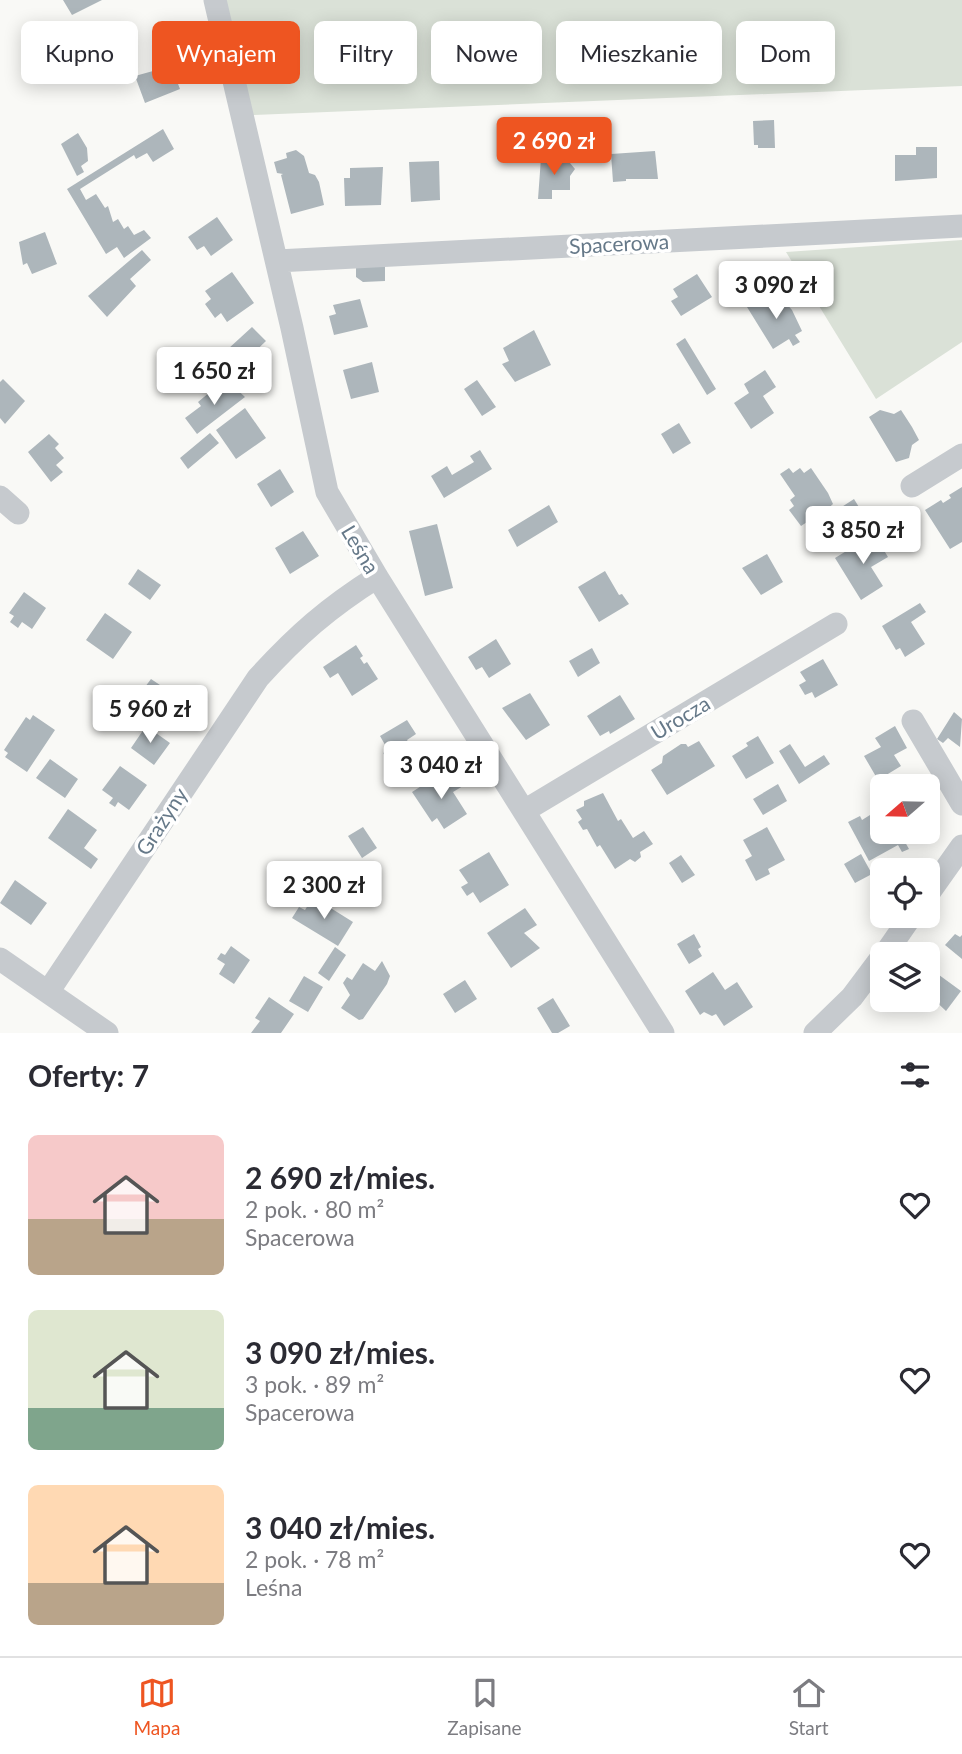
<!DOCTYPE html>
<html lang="pl">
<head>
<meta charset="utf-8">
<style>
	body { margin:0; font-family:Lato,sans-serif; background:#f2f2f3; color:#2b2b33; height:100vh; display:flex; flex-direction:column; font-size:26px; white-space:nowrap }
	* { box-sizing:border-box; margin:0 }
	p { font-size:23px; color:#7c7c81 }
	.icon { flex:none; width:38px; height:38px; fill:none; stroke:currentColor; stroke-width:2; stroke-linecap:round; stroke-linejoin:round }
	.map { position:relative; height:1033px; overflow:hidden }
	.panel { display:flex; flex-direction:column; background:#fff; flex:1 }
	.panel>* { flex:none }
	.banner { position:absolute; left:21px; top:21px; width:920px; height:63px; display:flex; gap:14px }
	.needle { width:46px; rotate:250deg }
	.controls { position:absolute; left:870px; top:774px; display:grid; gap:14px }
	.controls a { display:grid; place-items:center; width:70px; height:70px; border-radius:10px; background:#fff; box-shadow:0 4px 18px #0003; font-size:35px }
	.price { position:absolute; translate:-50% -60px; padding:0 16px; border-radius:7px; background:#fff; color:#222; font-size:23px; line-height:46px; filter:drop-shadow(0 2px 4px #0008) }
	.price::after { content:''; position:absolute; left:50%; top:42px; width:21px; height:16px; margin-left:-10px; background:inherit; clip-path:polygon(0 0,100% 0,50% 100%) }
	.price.on { background:#ee5521; color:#fff }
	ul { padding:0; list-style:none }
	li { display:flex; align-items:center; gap:21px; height:175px; padding:0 28px }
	li span { display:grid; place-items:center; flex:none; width:196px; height:140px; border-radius:10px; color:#555 }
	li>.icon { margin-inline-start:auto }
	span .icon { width:84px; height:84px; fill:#fffc; stroke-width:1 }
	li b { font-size:30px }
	h2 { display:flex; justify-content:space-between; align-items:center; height:84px; padding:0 28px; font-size:30px }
	.pill { padding:0 24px; border-radius:10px; background:#fff; box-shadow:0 4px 18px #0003; font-size:24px; line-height:63px }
	.pill.on { background:#ee5521; color:#fff }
	.dock { display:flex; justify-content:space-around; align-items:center; height:98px; border-top:2px solid #e1e1e2; background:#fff; font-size:19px; color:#7c7c81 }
	.dock a { display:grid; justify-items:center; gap:4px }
	.dock .on { color:#ee5521 }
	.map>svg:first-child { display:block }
</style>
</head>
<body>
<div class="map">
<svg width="962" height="1033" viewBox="0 0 962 1033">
	<rect width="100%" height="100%" fill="#f9f9f6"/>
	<!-- green -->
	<path fill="#dae1d7" d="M223 0H962V86L253 115Z
		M962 240V342L876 399 786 252Z"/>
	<!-- building -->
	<path fill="#adb6bb" d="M63 0H102L72 15Z
		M171 66 180 89 145 103 135 76Z
		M774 120 775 148H758V145H754L753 121Z
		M163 129 174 149 153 162 147 153 136 159 134 155 80 189 86 200 96 194 105 208 108 206 113 222 118 219 124 229 128 226 134 235 144 230 151 238 124 258 117 247 106 254 67 189Z
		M78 133 87 148 88 161 81 166 84 172 77 176 61 144Z
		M916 147H937V178L895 181V155H916Z
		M296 150 304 156 309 173 315 175 319 182 324 205 291 214 281 175 283 174 277 173 274 162 287 158 286 153Z
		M655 151 658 179H626V181L613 182 611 154Z
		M541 158H559L560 163H570L575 169 570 176V190H552V199H538Z
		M439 161 440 200 411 202 409 162Z
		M383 167 381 205 345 206 344 178H350V168Z
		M217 217 233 240 211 256 204 246 197 250 188 237Z
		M45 232 57 264 32 274 27 263 23 265 19 242Z
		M142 250 151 260 130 279 136 286 107 317 88 296Z
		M385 265V281L363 282 356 277V267Z
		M232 272 254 303 227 322 221 313 215 318 205 304 211 299 205 291Z
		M697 274 712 297 681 316 671 301 678 297 673 289Z
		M778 294 792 310 802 331 795 335 800 342 793 346 789 339 773 349 747 307 763 297 766 302Z
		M360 299 368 327 334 335 329 316 336 314 333 305Z
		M252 327 266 341 242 364 228 349Z
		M534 330 551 365 515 382 502 364 509 361 503 348Z
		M685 338 716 389 707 395 676 344Z
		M372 362 379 392 351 399 343 370Z
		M765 370 776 387 763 396 774 413 751 429 734 403 749 393 744 384Z
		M3 379 25 401 5 424 0 418V382Z
		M477 380 496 407 482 416 464 389Z
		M230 383 245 397 197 434 185 418 201 406 198 402 210 392 213 396Z
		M245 408 266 438 236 459 216 430Z
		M880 410 894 414 901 410 912 427 919 440 912 445 909 458 896 462 869 417Z
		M679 423 691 443 673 454 661 434Z
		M210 433 219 443 188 469 180 458Z
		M49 434 59 444 55 448 64 458 56 465 63 472 51 482 28 452Z
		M480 450 492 469 444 498 431 476 447 466 452 475 474 462 470 456Z
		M789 468 793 473 800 468 804 473 811 468 828 493 833 504 812 523 810 520 801 526 789 510 794 506 790 500 795 496 780 474Z
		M280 469 294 492 271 507 257 484Z
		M962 487V542L950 549 925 510 941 500 943 503 951 498 949 495Z
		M854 499 865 517 849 528 837 510Z
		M549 505 558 522 517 547 508 530Z
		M437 524 453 588 425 596 409 531Z
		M303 531 319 556 290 574 275 548Z
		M874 534 888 557 871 567 883 586 861 600 835 558Z
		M767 554 783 582 761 595 742 568Z
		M138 569 161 585 150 600 128 584Z
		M605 571 619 595 622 594 629 604 599 622 578 587Z
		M24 592 46 608 32 629 22 622 18 628 10 622 14 616 9 613Z
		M920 603 926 612 911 622 925 644 905 657 900 648 896 650 882 626Z
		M105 613 132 632 113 659 86 640Z
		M496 639 511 664 489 678 482 667 476 670 468 657Z
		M356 645 363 656 360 658 364 664 367 662 378 679 352 696 338 673 330 678 323 667Z
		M592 648 600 663 578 677 569 661Z
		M823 659 838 685 815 698 812 692 805 695 799 685 806 681 800 672Z
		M151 679 160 685 156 690 166 697 157 708 139 695Z
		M530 693 550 725 526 740 502 708Z
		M620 695 635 719 610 734 609 731 600 736 587 716Z
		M954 712 962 719 960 747 948 738 943 743 937 739Z
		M33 715 55 730 27 772 5 757 8 753 4 750 26 717 30 720Z
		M407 720 416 734 407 740 414 752 423 746 432 760 404 776 396 763 391 766 383 753 388 750 380 736Z
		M146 726 170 743 154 765 131 748Z
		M895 726 907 748 894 755 901 766 878 780 864 756 881 747 875 738Z
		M758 736 774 763 746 779 732 756 748 746 746 743Z
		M699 741 715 766 667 795 651 770 662 763 663 756 681 744H686L688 747Z
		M790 744 805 767 824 755 830 764 799 784 779 751Z
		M50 759 78 779 65 798 36 778Z
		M120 766 147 785 129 810 118 802 115 807 109 803 113 798 102 790Z
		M455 775 463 786 453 792 467 814 444 829 437 818 432 822 412 792 434 778 439 785Z
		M778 784 787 801 763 815 753 799Z
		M603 793 618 821 621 819 633 838 644 831 653 844 640 852 641 857 635 862 630 859 615 869 600 845 597 847 587 829 583 830 578 822 582 819 576 810 584 806V801Z
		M68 809 97 830 84 848 98 859 91 869 48 838Z
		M882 813V831H912L915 837 905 842 909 849 902 852 898 845 869 861 848 822 860 816 862 820 870 815 872 818Z
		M363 827 377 848 362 858 348 836Z
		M767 827 785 860 768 869 770 874 756 881 745 860 752 856 743 840Z
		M489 852 509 885 480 903 473 892 467 896 461 887 468 883 459 870Z
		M861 854 872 874 855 883 844 864Z
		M681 855 695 875 682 883 669 863Z
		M15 880 47 903 31 925 0 903Z
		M313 897 353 922 338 946 292 918 299 907 305 910Z
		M525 908 537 925 524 933 540 948 511 968 487 933Z
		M694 934 701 947 698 949 702 956 689 964 677 944Z
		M955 934 960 937 962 935V959L945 945Z
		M231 946 250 960 234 984 219 974 225 964 217 959 221 953 225 955Z
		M335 947 346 955 329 981 318 973Z
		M382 961 390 976 387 984 363 1019 359 1020 341 1008 350 995 343 983 347 977 352 980 363 963 375 971Z
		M713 972 725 990 737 982 753 1007 724 1026 716 1014 712 1016 704 1012 700 1015 685 991Z
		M935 972 961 991 946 1011 928 994V982Z
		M304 976 323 987 308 1012 289 1001Z
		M465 980 477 999 455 1013 443 994Z
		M269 997 294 1014 281 1033H251L260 1021 255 1018Z
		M553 998 570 1026 558 1033H552L537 1008Z"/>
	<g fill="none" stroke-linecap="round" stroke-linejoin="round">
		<!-- minor -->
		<path stroke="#c6cace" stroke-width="23" d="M215 0 292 328 327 492 377 577 663 1033
			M277 261 962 226
			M912 486 962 455
			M0 497 18 513
			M913 721 962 804
			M524 811 836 624
			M928 894 962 846
			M885 954 912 915
			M0 959 107 1033
			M48 992 258 678C297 635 328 608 377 577
			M815 1033 852 997 882 957"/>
	</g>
	<g text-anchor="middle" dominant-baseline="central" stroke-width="7" stroke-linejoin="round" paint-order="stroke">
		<!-- street labels -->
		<g font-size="21" fill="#667989" stroke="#fff">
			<text transform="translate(619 243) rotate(-3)">Spacerowa</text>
			<text transform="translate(361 549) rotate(59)">Leśna</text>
			<text transform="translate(680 717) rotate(-31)">Urocza</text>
			<text transform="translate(161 821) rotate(-57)">Grażyny</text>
		</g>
	</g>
</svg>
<div class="controls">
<a><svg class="needle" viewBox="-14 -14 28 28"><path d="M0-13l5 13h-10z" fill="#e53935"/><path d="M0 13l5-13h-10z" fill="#7c7c81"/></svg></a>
<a><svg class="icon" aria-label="locate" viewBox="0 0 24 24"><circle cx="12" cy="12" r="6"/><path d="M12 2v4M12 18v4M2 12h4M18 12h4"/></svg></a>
<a><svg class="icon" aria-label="layers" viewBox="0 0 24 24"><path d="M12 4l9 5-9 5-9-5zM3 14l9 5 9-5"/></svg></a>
</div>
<b class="price on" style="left:554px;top:177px">2 690 zł</b>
<b class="price" style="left:776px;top:321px">3 090 zł</b>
<b class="price" style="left:214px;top:407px">1 650 zł</b>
<b class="price" style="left:863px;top:566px">3 850 zł</b>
<b class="price" style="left:150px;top:745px">5 960 zł</b>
<b class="price" style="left:441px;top:801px">3 040 zł</b>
<b class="price" style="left:324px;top:921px">2 300 zł</b>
<div class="banner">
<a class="pill">Kupno</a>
<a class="pill on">Wynajem</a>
<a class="pill">Filtry</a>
<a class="pill">Nowe</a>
<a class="pill">Mieszkanie</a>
<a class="pill">Dom</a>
</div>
</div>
<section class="panel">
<h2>Oferty: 7<svg class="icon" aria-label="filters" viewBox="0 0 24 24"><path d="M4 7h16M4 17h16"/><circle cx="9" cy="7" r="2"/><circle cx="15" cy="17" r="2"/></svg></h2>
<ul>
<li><span style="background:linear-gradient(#f6c9c9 60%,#b9a48a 0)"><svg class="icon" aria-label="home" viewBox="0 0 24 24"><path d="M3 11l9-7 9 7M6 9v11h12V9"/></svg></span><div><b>2 690 zł/mies.</b><p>2 pok. · 80 m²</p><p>Spacerowa</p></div><svg class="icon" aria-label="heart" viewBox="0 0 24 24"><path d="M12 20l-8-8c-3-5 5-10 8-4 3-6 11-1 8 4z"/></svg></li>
<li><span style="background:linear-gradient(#dfe7d0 70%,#7fa58c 0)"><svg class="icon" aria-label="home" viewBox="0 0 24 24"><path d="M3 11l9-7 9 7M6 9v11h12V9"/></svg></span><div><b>3 090 zł/mies.</b><p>3 pok. · 89 m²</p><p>Spacerowa</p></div><svg class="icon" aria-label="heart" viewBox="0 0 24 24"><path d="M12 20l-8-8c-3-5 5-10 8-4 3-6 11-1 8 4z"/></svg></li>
<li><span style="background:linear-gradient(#ffd9b3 70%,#b9a48a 0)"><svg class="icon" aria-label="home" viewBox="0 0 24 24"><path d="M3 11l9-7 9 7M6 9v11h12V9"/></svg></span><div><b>3 040 zł/mies.</b><p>2 pok. · 78 m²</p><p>Leśna</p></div><svg class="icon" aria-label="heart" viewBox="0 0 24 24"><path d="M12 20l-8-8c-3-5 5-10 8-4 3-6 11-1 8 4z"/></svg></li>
</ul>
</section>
<nav class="dock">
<a class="on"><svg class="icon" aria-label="map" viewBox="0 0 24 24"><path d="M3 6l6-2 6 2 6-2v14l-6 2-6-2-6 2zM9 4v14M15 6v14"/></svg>Mapa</a>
<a><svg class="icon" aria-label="saved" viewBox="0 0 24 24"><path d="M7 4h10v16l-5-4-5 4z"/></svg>Zapisane</a>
<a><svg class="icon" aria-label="home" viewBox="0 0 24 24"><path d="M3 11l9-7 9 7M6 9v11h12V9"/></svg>Start</a>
</nav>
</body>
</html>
